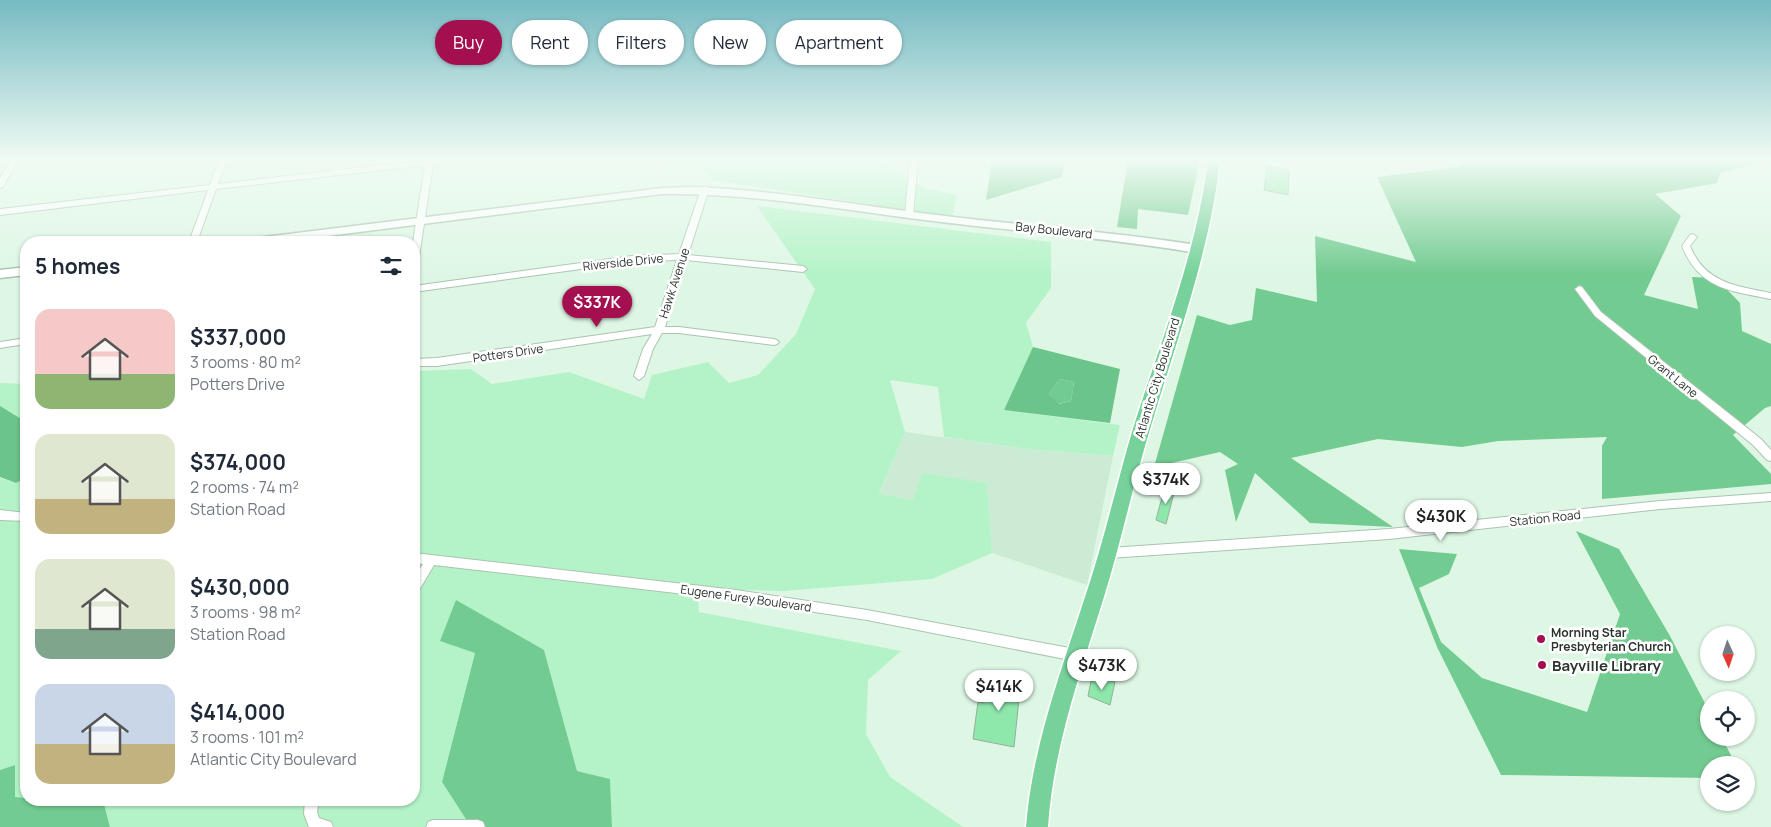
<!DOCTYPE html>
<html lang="en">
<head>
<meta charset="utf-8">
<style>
	body { margin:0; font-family:Manrope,sans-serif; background:#f6f6f7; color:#1f2937; height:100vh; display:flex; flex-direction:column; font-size:19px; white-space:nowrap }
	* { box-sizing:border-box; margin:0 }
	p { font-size:16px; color:#747a83 }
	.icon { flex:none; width:28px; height:28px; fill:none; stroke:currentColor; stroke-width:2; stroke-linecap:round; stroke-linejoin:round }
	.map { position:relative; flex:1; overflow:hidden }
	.details { position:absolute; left:20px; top:236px; width:400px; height:570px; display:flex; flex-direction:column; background:#fff; border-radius:20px; box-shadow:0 1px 4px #0004 }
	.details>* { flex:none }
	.hud { position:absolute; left:435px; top:20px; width:475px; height:45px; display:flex; gap:10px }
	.needle { width:32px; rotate:177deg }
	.buttons { position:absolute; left:1700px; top:626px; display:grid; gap:10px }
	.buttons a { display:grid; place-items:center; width:55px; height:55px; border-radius:50%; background:#fff; box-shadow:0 1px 4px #0004; font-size:25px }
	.price { position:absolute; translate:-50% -42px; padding:0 11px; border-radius:18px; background:#fff; color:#222; font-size:16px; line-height:32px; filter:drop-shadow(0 1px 2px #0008) }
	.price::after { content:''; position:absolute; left:50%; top:30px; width:15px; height:11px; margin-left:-8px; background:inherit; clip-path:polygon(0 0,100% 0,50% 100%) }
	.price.on { background:#a4104f; color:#fff }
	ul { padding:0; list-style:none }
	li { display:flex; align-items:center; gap:15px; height:125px; padding:0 15px }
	li span { display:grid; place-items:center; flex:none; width:140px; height:100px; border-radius:15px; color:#555 }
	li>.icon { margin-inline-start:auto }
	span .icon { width:60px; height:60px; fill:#fffc; stroke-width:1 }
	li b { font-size:21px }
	h2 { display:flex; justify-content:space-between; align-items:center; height:60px; padding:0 15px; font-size:21px }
	.chip { padding:0 18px; border-radius:22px; background:#fff; box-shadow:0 1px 4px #0004; font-size:18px; line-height:45px }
	.chip.on { background:#a4104f; color:#fff }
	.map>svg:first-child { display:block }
</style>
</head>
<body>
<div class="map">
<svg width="1771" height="827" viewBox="0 0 1771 827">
	<rect width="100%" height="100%" fill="#def7e5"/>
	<!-- built -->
	<path fill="#ccebd4" d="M905 432 1028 449 1113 456 1087 585 992 553 987 483 913 500 879 495Z"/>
	<!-- green -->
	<path fill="#b4f3c7" d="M654 160H878L922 187 957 195 952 217 713 180 699 165 670 167Z
		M757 206 1051 242V288L1026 323 1033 347 1004 410 1120 425 1113 456 1028 449 944 437 938 387 890 380 905 432 879 494 913 500 922 473 987 483 992 553 932 579 784 591 694 589 698 598 699 612 901 651 868 680 866 734 890 777 963 827H612L610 779 577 771 544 650 475 652 442 782 471 827H110L104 804 105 800H414V371L471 369 492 384 569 372 644 399 652 375 708 362 729 383 758 375 796 334 815 289Z
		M0 383 26 384V424L0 416Z
		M0 478 16 483 26 478V798L15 797V765L0 770Z"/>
	<!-- forest -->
	<path fill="#72cb90" d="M992 160H1065L1062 177 986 200Z
		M1128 160H1200L1188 215 1138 209 1137 229 1117 227Z
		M1469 160H1771V163L1766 161 1720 173 1717 183 1655 194 1681 216 1644 295 1698 309 1692 277 1716 278 1740 303 1742 331 1771 344V406L1765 408 1733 435 1771 474V484L1602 499V446L1607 437 1498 441 1462 447 1378 439 1291 458 1393 527 1310 523 1255 473 1236 522 1225 470 1238 464 1220 452 1154 467 1197 315 1230 325 1252 320 1256 288 1317 302 1315 236 1416 262 1377 177 1459 167Z
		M1060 379 1074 382 1071 401 1058 404 1049 394Z
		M1576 531 1619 549 1670 636 1709 711V738H1722L1736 765H1709V778L1501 775 1437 647 1399 549 1457 554 1449 574 1419 588 1441 642 1482 678 1587 712 1620 614Z
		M456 600 544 650 577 771 610 779 612 827H471L442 782 475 653 440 641Z
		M15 765V797L26 798V800H105L104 804 110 827H0V770Z"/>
	<!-- water -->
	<path fill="#6bc48a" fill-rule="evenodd" d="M1033 347 1120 369 1110 423 1004 410ZM1060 379 1074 382 1071 401 1059 404 1049 394Z
		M0 406 26 422V478L16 483 0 477Z"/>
	<!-- building -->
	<path fill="#8ee8ac" stroke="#96ae9d" d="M1267 166 1289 170 1288 195 1264 190Z
		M1165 486 1175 489 1166 524 1156 520Z
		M990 675 1021 680 1014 747 973 739 978 702 984 703V698H987Z
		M1099 679 1115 682 1110 705 1088 696 1091 681Z"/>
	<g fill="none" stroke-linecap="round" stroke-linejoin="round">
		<defs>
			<path id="minor" d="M11 160H19L3 187 0 188V178Z
				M219 160H227L218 184 426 160H449L445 162 433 164 418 264 414 267 413 242 425 165 216 189 197 242H189L208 190 0 215V209L210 185Z
				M910 160H918L913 215 909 218 905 215Z
				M705 186 709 189 688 255 803 266 807 269 803 272 686 260 665 327H679L774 339 777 340 779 342 777 344 774 345 679 333H662L653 349 644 376 639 380 634 376 643 349 652 334 437 366H414V359L437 358 655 327 677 260 632 262 414 292V286L632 256 679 254 701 189Z
				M1693 234 1697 237 1690 246C1705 283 1736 286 1771 293V299C1730 291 1699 289 1682 246L1690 235Z
				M1579 286 1582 287 1601 312 1761 439 1771 450V461L1767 460 1753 445 1595 316 1575 289Z
				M26 338V344L0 348V342Z
				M1771 493V501L1660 509 1389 539 1109 558 1105 556 1103 553 1105 550 1109 548 1389 529 1660 501Z
				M0 510 26 513V521L0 520Z
				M414 553 736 590 867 610 1075 649 1079 651 1081 655 1079 659 1075 661 867 620 736 600 434 565 418 592 414 593V578L423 564 414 563Z
				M305 800H319L317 812 319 818 331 822 333 827H309L304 814Z
				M433 820H478L483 822 485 827H426L428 822Z"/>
			<path id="tertiary" d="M693 187C778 190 861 206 945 216 1029 226 1113 232 1197 245L1202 249 1197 253C1110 238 1021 232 933 221 843 210 754 193 662 194L280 242H251L256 238 662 188Z
				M26 267V275L0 278V270Z"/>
			<path id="trunk" d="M1208 160H1220C1210 251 1177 339 1151 426 1133 484 1121 543 1103 600 1080 674 1053 749 1048 827H1026C1032 749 1060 674 1084 600 1104 542 1117 481 1135 422 1163 336 1197 250 1208 160Z"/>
		</defs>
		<!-- minor casing -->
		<use href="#minor" stroke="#abc3b1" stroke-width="2"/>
		<!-- tertiary casing -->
		<use href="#tertiary" stroke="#abc3b1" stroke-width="3"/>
		<!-- trunk casing -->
		<use href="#trunk" stroke="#fff" stroke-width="3"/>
		<!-- minor -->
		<use href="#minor" fill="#fff" fill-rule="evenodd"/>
		<!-- tertiary -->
		<use href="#tertiary" fill="#fff" fill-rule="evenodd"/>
		<!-- trunk -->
		<use href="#trunk" fill="#76d29a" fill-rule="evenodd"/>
	</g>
	<!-- sky -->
	<linearGradient id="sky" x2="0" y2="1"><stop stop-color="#76bac2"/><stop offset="0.58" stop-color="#f0fbf3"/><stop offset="1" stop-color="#f0fbf3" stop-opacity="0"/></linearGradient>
	<rect width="1771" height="275" fill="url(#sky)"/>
	<!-- markers -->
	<g fill="#a4104f" stroke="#fff" stroke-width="2">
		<circle cx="1541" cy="639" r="5"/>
		<circle cx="1542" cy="665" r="5"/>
	</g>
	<g text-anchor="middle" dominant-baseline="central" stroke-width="5" stroke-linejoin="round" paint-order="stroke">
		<!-- street labels -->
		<g font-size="12" fill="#2a342d" stroke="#fff">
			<text transform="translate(1054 230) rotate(6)">Bay Boulevard</text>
			<text transform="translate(623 262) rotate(-6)">Riverside Drive</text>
			<text transform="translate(674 283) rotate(-72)">Hawk Avenue</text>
			<text transform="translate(508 353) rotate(-8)">Potters Drive</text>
			<text transform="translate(1673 376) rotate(39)">Grant Lane</text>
			<text transform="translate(1157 378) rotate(-73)">Atlantic City Boulevard</text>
			<text transform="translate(1545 518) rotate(-6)">Station Road</text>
			<text transform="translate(746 598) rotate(8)">Eugene Furey Boulevard</text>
		</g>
		<!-- poi labels -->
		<g font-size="12" font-weight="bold" fill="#2a342d" stroke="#fff" text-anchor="start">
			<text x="1551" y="632">Morning Star<tspan x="1551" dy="14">Presbyterian Church</tspan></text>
		</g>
		<!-- near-poi labels -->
		<g font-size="15" font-weight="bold" fill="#2a342d" stroke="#fff" text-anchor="start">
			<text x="1552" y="665">Bayville Library</text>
		</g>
	</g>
</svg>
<div class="buttons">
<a><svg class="needle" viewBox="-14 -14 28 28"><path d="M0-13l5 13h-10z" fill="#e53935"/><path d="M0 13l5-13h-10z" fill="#747a83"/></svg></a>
<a><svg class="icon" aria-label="locate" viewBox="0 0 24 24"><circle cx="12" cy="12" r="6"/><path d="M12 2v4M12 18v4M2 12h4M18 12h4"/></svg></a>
<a><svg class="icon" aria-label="layers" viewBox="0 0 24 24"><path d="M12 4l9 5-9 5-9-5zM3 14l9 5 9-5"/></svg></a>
</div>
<b class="price on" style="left:597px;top:328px">$337K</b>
<b class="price" style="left:1166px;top:505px">$374K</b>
<b class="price" style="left:1441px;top:542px">$430K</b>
<b class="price" style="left:1102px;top:691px">$473K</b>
<b class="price" style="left:999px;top:712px">$414K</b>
<div class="hud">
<a class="chip on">Buy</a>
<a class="chip">Rent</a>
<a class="chip">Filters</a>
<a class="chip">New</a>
<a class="chip">Apartment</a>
</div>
<section class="details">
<h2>5 homes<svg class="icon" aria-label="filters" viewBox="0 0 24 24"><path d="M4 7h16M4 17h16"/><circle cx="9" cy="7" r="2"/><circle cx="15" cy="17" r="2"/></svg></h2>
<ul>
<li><span style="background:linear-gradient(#f6c9c9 65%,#8fb573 0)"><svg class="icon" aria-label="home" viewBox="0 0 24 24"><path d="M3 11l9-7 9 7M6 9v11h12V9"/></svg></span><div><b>$337,000</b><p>3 rooms · 80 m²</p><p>Potters Drive</p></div></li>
<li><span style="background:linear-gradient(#dfe7d0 65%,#c2b280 0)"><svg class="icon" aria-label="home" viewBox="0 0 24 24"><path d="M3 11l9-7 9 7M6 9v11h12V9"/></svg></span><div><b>$374,000</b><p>2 rooms · 74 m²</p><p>Station Road</p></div></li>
<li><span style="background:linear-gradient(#dfe7d0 70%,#7fa58c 0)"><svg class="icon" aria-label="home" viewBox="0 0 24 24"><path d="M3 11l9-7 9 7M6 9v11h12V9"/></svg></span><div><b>$430,000</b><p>3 rooms · 98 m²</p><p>Station Road</p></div></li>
<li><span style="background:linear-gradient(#c9d6e8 60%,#c2b280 0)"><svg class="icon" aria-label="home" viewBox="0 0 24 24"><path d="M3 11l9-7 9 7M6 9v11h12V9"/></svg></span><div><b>$414,000</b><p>3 rooms · 101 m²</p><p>Atlantic City Boulevard</p></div></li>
</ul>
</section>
</div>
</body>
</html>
